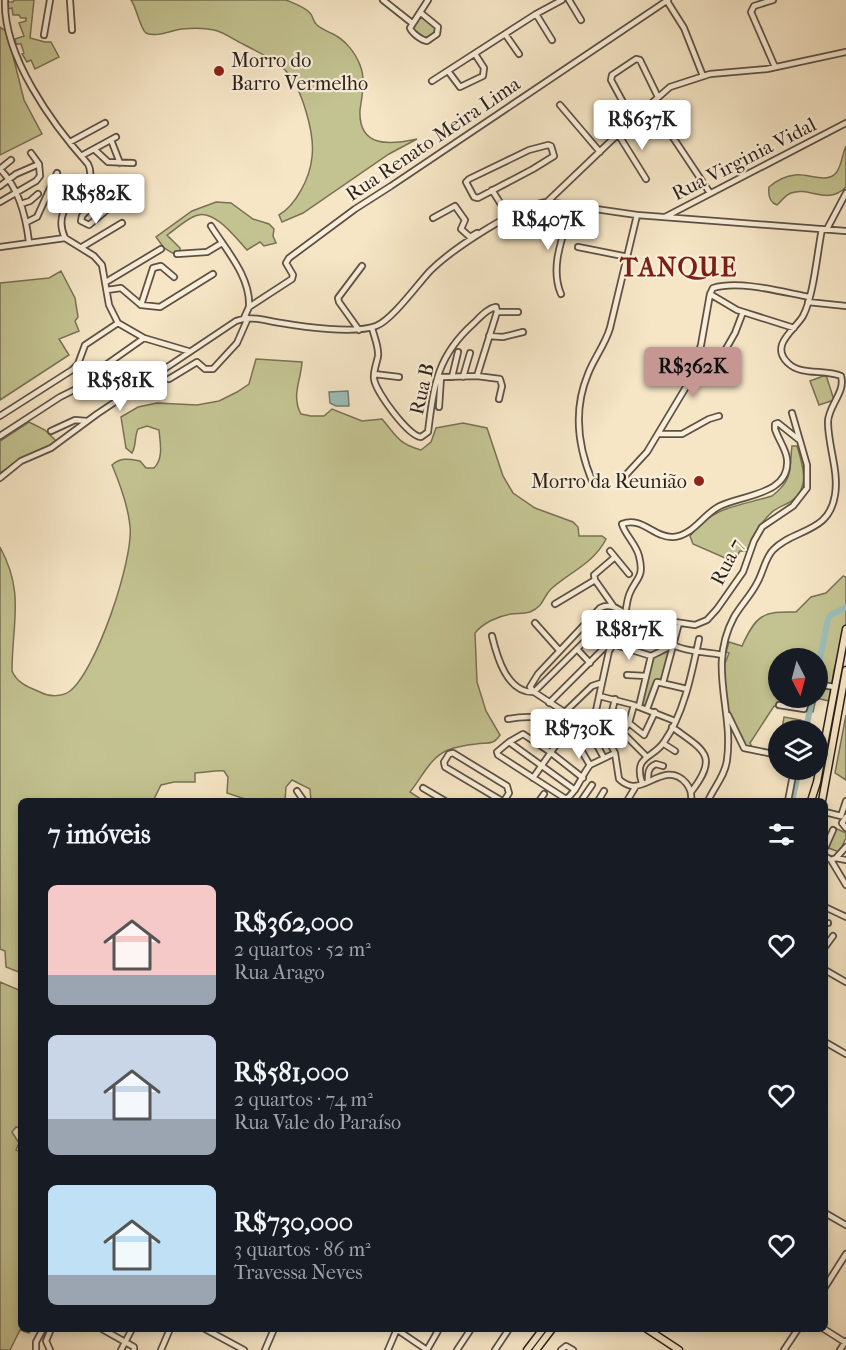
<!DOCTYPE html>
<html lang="pt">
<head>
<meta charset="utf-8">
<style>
	body { margin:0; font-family:"IM FELL French Canon",serif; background:#20242c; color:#f1f3f6; height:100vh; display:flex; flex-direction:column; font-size:22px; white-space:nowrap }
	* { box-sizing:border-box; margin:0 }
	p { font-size:20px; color:#9ea1a6 }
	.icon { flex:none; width:33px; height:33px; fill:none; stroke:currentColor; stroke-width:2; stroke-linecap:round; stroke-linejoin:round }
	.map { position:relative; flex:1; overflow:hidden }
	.details { position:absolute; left:18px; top:798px; width:810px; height:534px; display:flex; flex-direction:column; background:#171b24; border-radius:9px; box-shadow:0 3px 9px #0003 }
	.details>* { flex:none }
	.needle { width:39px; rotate:174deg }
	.controls { position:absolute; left:768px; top:648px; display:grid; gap:12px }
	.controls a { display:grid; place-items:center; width:60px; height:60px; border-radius:50%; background:#171b24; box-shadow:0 3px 9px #0003; font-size:30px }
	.price { position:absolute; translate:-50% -51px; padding:0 14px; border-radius:6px; background:#fff; color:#222; font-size:20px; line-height:39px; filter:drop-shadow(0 2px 3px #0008) }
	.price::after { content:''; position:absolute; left:50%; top:36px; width:18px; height:14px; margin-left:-9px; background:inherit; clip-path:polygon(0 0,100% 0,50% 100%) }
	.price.current { background:#c59692; color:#111 }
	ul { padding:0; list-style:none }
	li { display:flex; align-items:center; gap:18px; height:150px; padding:0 30px }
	li span { display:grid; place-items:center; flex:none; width:168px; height:120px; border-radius:9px; color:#555 }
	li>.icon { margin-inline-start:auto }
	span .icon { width:72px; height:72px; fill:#fffc; stroke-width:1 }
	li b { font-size:26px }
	h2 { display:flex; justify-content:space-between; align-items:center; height:72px; padding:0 30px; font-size:26px }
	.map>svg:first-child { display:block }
</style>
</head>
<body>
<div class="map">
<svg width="846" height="1350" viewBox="0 0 846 1350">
	<rect width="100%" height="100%" fill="#f6e6c6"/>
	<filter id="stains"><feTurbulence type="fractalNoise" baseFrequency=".00333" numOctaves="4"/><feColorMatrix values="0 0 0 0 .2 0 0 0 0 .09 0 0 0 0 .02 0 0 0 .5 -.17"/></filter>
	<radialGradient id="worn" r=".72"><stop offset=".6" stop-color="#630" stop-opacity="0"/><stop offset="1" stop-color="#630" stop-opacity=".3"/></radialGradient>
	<!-- green -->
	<path fill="#c3c391" stroke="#787155" stroke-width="1.5" fill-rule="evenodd" d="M14 0H34L30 38 45 42H51L59 57 35 69 31 60 27 62 22 54 24 53 21 44H16L15 39 24 36 19 23 26 21V18H21L19 15H13L12 8 8 9V2H13Z
		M131 0H286C293 3 305 7 310 13 313 16 313 22 317 25 321 29 327 31 333 34 345 40 355 52 360 65 366 80 362 95 360 110 358 148 390 145 417 139L389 154 303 213 282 222 279 215C296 205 310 178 312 157 315 134 302 88 286 71 275 59 257 52 243 44 234 40 224 32 214 30 205 28 192 28 182 29 172 30 156 38 146 33 140 29 137 8 131 0Z
		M421 14 439 31 425 40 412 30V23Z
		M0 27 7 32 24 100 42 134 0 155Z
		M846 146V187C827 206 810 186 791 193 785 195 782 201 777 205 769 202 768 195 769 187 776 181 785 176 795 175 807 173 827 184 836 173 842 166 842 154 846 146Z
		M216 202 231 203 253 219 269 224 274 229 273 236 276 243 264 246 260 242 247 250C236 238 213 207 195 216 185 220 176 229 167 235L180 248V252L174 254 164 248 156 237 192 211Z
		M61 271 75 298 78 317 75 321 79 331 59 339 69 355 0 400V283L49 278Z
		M256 359 302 362C301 380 291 396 301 414L311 416H324L332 409 362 421 382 419C397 436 397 443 421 450L431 442 436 428 463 423 487 428 503 476 513 493 535 508 573 522 578 527 579 536H602L606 539C594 563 570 572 551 589 542 598 545 605 530 612 523 614 518 613 511 614 498 616 483 623 475 633L477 682 486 711 500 735C493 746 487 742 476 744 467 745 456 747 448 750 430 757 421 779 410 792L424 801H311L310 789 292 780 286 787 285 801H251L227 793 228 777 224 771C215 770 205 773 195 773V782H174L161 785 153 801H21V973L6 967 5 951 0 949V547C25 593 12 623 12 671 17 683 28 687 40 692 49 697 62 697 70 691 96 671 134 559 130 526 128 505 120 484 112 465 121 457 129 459 140 461L146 468H154C164 458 160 442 159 430L147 426 138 429C134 437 137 444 132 453L126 448 121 417 138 407 157 403 197 405 219 401 237 392 249 384Z
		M826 375 834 400 819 405 810 381Z
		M29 422 45 430 56 441C40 454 18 461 0 473V441Z
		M792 446H797C803 465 811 489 790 502 783 506 775 508 770 514 759 524 754 538 749 551H740L734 561H732L693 544 690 536C712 506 740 506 772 496 794 479 789 469 792 446Z
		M843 576 846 577V627L834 670 829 701 816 698 813 712 774 706 750 743 752 747H745L726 708 721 674 729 653 726 652 729 642 742 646C756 615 763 611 796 612L811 597 826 593ZM778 658H818V698H778Z
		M670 644 673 645 663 683 656 681 648 708 639 705 651 655Z
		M846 715V780L835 773Z
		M784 717 801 720 799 730 782 729Z
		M835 828 846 833V838L839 852 826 847Z
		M0 982 21 991V1129L16 1127 12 1132 19 1143 16 1150 21 1152V1329H32L29 1333 20 1330 10 1350H0Z"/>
	<!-- water -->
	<path fill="#9dbfb8" stroke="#707f78" stroke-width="1.5" d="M348 391 349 406H336L330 403 329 392Z"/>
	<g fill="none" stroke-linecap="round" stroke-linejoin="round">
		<!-- river -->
		<path stroke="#9dbfb8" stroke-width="6" d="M818 669 828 619 831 615 846 607
			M806 730 812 698
			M792 801 799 770"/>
		<defs>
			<path id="minor" d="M5 0C3 56 52 124 88 164 102 192 47 198 65 238
				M70 0 72 30
				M383 0 412 23
				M569 0 581 20
				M773 0 754 6 751 12 775 67
				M667 1 684 28 703 76
				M421 13 438 27 437 34 427 41C421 40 412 33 410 28L428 0
				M536 14 552 40
				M505 34 519 54
				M44 35 50 0
				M448 71 460 87 483 76 484 68 475 54
				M432 81 536 14 562 0
				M560 105 600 152
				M638 115 624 104 611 80 612 75 636 59 640 60 658 97
				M618 134 646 179
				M672 136 710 193
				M111 140 120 163
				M70 142 105 123
				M548 145 551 146 554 156 533 169 478 198 474 197 466 182 469 179 529 150Z
				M94 149 108 162 133 163
				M81 156 116 137
				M0 169C18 187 26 217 29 242
				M0 169 11 160
				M0 186 16 174 39 164
				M81 190 102 214 112 205 122 187
				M492 190 509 217
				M0 202 36 181 40 176 39 164 31 153
				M547 202 637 215 846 231
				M21 204 30 201 38 194
				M94 204 82 216 81 221 89 225 102 214
				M665 217 846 123
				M433 218 455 206 465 220 461 229 470 237 477 233
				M27 222 37 217 57 173
				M211 226C226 250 251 277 249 307
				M827 229 846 193
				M0 247 65 238 94 256 102 265 109 305 118 323 144 338 188 351
				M82 247 122 223
				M578 247 628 257
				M177 254 207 252 222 243
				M106 282 161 249
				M107 290 121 288 141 305 160 307 213 274
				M561 294C549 266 564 234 572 206
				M710 294 737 310 794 328
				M808 302 846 306
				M141 305 153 268 161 266 174 277
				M497 312H518
				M244 318 249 307 292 279 293 275 286 263 289 258 355 209 391 186 668 0
				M372 328C374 336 379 347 378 356 377 363 373 371 374 379 376 392 408 436 421 437L428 432C434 384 437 356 474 323 480 317 488 308 496 307L497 312 477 376 442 377
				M359 330 339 302 338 298 362 266
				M489 336 503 337 523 332
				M374 374 399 377
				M477 376 500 379 502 386 499 399
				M452 377 458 352
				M463 377 470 353
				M169 379 197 362 205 369H213L237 343 248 318
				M716 381 723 354 735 333 743 312
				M439 407 441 377
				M0 416 72 370 78 364 85 345 118 323
				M51 431 75 420 87 421
				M658 434H682L709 419 719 416
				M0 436 60 397 86 384 100 369 144 338
				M0 478 21 461 51 448 97 414 236 321C250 315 266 321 281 323 304 327 355 334 376 326 392 320 417 285 430 271 451 250 518 205 547 202L638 115 670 87 710 74 767 69 846 52
				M623 478 647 452 689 382 701 345 710 294 713 288C740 280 782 292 809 297
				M593 483C578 448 573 410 588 374 594 358 605 345 610 328L637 215
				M610 551 629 574
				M595 580 614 607
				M555 604 595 580 594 575 615 557
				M535 623 559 650
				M624 632C625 620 625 607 629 595 635 578 645 579 639 556 636 544 625 535 622 524 642 516 654 538 673 537 692 536 702 516 718 507 738 495 791 496 787 459 786 449 778 439 775 429V424L778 423 798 439
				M492 636C497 657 507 693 534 692
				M577 649 590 663
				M627 675 646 676
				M663 683 679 623
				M818 684 834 687
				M534 692 530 687 538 674 600 608C609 603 617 607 625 614
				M534 692 609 617H615L624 626
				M534 692 572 717 582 729 592 736 604 758
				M599 696 634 705 675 721
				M549 703 607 645 613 644 651 656
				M779 705 804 709 807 698
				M639 706 651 656 673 645C689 653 705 651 722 655
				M647 709 657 682 687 689
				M566 711 592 686 601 683
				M595 715 622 732 646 756
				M728 715 744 748 778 755
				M508 719C530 715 559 716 573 736 579 745 584 756 590 765
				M629 723 644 735 655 712
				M609 724 615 699
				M672 727C703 750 720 755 691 792
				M622 732 629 723 634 705
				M509 742 575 790
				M664 744 675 751
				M533 778 556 745
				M583 778 550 752 523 734 509 742 497 752 498 755 566 799C577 792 581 776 590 765L615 753
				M648 780C648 773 648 767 656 764L663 766
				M642 783C633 755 653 759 664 742 684 714 692 672 699 639
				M423 788 445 801
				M297 791 304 801
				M502 801 445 767 444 762 449 754 453 753 507 786 509 793 504 801
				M539 801 544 794
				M581 801 592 785
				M598 801 604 791
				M627 801 636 786
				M691 801C692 794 691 789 686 783 668 762 648 788 632 786 627 785 622 782 619 779L615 753 595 715 609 651 618 637 628 629 641 623 661 620 695 625 707 620 717 609 743 572 754 541 762 527 793 506 807 488V465L792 413
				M708 801C714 787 725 776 727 760 734 709 707 667 734 617 741 605 751 595 757 583 763 573 765 558 773 550 794 528 829 534 835 495 839 471 828 446 828 422 828 406 846 392 841 376 824 369 801 376 788 363 769 345 795 330 803 316 814 295 817 253 822 229
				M788 801 794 770
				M825 812 841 816 846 801
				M846 817 842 823 846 828
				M825 848 833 830
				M825 856 831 860 846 885
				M836 858 846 847
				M831 860 836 858 846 860
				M825 907 846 917
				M825 923H828
				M825 947 833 936
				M825 970 846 982
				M825 1042 846 1054
				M825 1213 846 1225
				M825 1287 846 1254
				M102 1329 134 1347V1350
				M205 1329 244 1350
				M396 1329 427 1350
				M824 1329 846 1343
				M36 1350V1342L43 1329
				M50 1350 46 1341 51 1329
				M121 1350 132 1329
				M161 1350 170 1329
				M265 1350 274 1329
				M388 1350 397 1329
				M427 1350 439 1329
				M457 1350 471 1329
				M495 1350 509 1329
				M561 1350 566 1346 573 1350
				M784 1350 798 1329
				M840 1350 846 1341"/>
			<path id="major" d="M811 801 817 782 846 629
				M822 801 846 670
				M647 1329 679 1350
				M527 1350 543 1329
				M536 1350 552 1329"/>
		</defs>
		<!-- minor casing -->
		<use href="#minor" stroke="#5e5144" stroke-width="8"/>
		<!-- major casing -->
		<use href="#major" stroke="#2c1f19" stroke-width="9"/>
		<!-- minor -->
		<use href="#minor" stroke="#f9efda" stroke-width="4.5"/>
		<!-- major -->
		<use href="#major" stroke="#f6e6c6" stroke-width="6"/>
	</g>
	<!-- markers -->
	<g fill="#8f2418" stroke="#f9efda" stroke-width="2">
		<circle cx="219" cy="71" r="6"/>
		<circle cx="699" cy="481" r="6"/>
	</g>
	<g text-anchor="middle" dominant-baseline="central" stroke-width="4.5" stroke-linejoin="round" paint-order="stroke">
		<!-- poi labels -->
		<g font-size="20" fill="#2c1f19" stroke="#f9efda" text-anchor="start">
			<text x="231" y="60">Morro do<tspan x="231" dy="23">Barro Vermelho</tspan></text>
			<text x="687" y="481" text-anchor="end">Morro da Reunião</text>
		</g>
		<!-- street labels -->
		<g font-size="20" fill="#2c1f19" stroke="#f9efda">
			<text transform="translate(433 139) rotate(-34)">Rua Renato Meira Lima</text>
			<text transform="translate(744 159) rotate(-27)">Rua Virginia Vidal</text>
			<text transform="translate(422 389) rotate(-77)">Rua B</text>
			<text transform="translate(727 562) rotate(-63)">Rua 7</text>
		</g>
		<!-- district labels -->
		<g font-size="26" font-weight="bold" letter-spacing="1.5" fill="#7a1f14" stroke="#f9efda">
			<text x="679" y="267">TANQUE</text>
		</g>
	</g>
	<rect width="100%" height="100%" filter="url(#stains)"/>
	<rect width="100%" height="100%" fill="url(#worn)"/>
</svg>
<div class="controls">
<a><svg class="needle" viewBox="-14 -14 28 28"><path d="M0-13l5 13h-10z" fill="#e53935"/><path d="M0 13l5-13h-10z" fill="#9ea1a6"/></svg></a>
<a><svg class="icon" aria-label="layers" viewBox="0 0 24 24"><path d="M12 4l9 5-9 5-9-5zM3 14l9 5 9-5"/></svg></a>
</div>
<b class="price" style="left:642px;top:151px">R$637K</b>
<b class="price" style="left:96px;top:225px">R$582K</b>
<b class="price" style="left:548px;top:251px">R$407K</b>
<b class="price current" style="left:693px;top:398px">R$362K</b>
<b class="price" style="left:120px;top:412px">R$581K</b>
<b class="price" style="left:629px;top:661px">R$817K</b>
<b class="price" style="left:579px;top:760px">R$730K</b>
<section class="details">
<h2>7 imóveis<svg class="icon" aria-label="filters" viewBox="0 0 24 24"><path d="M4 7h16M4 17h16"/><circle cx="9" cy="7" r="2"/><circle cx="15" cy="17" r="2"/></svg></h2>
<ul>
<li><span style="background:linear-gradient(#f6c9c9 75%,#9aa5b1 0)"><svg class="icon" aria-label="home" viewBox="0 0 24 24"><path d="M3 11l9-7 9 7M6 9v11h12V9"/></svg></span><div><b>R$362,000</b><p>2 quartos · 52 m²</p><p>Rua Arago</p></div><svg class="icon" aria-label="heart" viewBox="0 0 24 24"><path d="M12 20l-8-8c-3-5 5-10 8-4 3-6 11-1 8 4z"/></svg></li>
<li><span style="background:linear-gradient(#c9d6e8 70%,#9aa5b1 0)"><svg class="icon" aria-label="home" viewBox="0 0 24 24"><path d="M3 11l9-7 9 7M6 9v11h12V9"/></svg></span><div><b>R$581,000</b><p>2 quartos · 74 m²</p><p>Rua Vale do Paraíso</p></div><svg class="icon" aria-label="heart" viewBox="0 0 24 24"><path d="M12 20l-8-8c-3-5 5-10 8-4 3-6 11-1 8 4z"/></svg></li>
<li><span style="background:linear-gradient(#bfe0f5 75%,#9aa5b1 0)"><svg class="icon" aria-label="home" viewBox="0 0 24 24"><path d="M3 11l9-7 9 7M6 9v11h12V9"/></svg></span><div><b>R$730,000</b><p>3 quartos · 86 m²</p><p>Travessa Neves</p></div><svg class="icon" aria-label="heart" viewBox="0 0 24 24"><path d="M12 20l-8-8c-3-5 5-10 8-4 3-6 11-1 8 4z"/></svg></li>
</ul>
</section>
</div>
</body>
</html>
